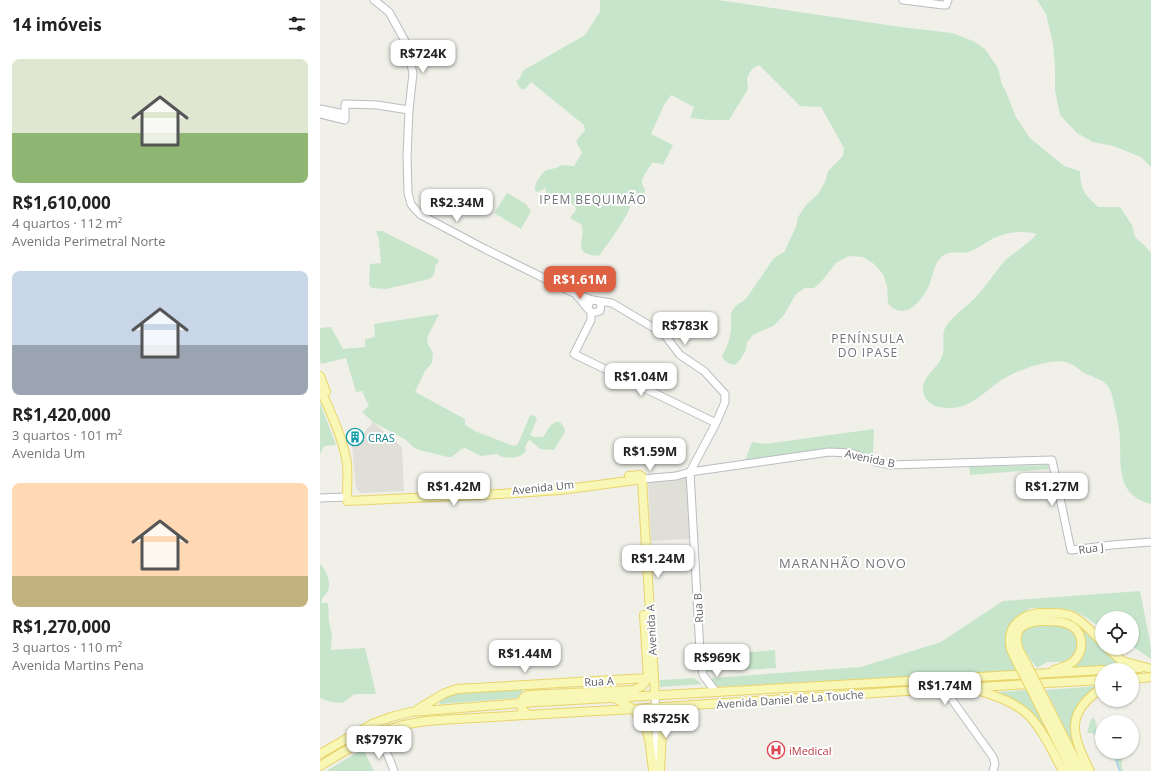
<!DOCTYPE html>
<html lang="pt">
<head>
<meta charset="utf-8">
<style>
	body { margin:0; font-family:"Open Sans",sans-serif; background:#f6f6f6; color:#222; height:100vh; display:flex; flex-direction:column; font-size:15px; white-space:nowrap }
	* { box-sizing:border-box; margin:0 }
	p { font-size:13px; color:#767676 }
	.icon { flex:none; width:22px; height:22px; fill:none; stroke:currentColor; stroke-width:2; stroke-linecap:round; stroke-linejoin:round }
	.map { position:relative; flex:1; overflow:hidden }
	.details { display:flex; flex-direction:column; background:#fff; width:320px }
	.details>* { flex:none }
	.tools { position:absolute; left:775px; top:611px; display:grid; gap:8px }
	.tools a { display:grid; place-items:center; width:44px; height:44px; border-radius:50%; background:#fff; box-shadow:0 1px 3px #0004; font-size:20px }
	.price { position:absolute; translate:-50% -34px; padding:0 9px; border-radius:8px; background:#fff; color:#222; font-size:13px; line-height:26px; filter:drop-shadow(0 1px 2px #0008) }
	.price::after { content:''; position:absolute; left:50%; top:24px; width:12px; height:9px; margin-left:-6px; background:inherit; clip-path:polygon(0 0,100% 0,50% 100%) }
	.price.active { background:#dd6142; color:#fff }
	ul { padding:0; list-style:none }
	li { display:grid; align-content:center; gap:8px; height:212px; padding:0 12px }
	li span { display:grid; place-items:center; height:124px; border-radius:8px; color:#555 }
	li>.icon { margin-inline-start:auto }
	span .icon { width:72px; height:72px; fill:#fffc; stroke-width:1 }
	li b { font-size:17px }
	h2 { display:flex; justify-content:space-between; align-items:center; height:48px; padding:0 12px; font-size:17px }
	main { display:flex; flex:1; min-height:0 }
	.map>svg:first-child { display:block }
</style>
</head>
<body>
<main>
<section class="details">
<h2>14 imóveis<svg class="icon" aria-label="filters" viewBox="0 0 24 24"><path d="M4 7h16M4 17h16"/><circle cx="9" cy="7" r="2"/><circle cx="15" cy="17" r="2"/></svg></h2>
<ul>
<li><span style="background:linear-gradient(#dfe7d0 60%,#8fb573 0)"><svg class="icon" aria-label="home" viewBox="0 0 24 24"><path d="M3 11l9-7 9 7M6 9v11h12V9"/></svg></span><div><b>R$1,610,000</b><p>4 quartos · 112 m²</p><p>Avenida Perimetral Norte</p></div></li>
<li><span style="background:linear-gradient(#c9d6e8 60%,#9aa5b1 0)"><svg class="icon" aria-label="home" viewBox="0 0 24 24"><path d="M3 11l9-7 9 7M6 9v11h12V9"/></svg></span><div><b>R$1,420,000</b><p>3 quartos · 101 m²</p><p>Avenida Um</p></div></li>
<li><span style="background:linear-gradient(#ffd9b3 75%,#c2b280 0)"><svg class="icon" aria-label="home" viewBox="0 0 24 24"><path d="M3 11l9-7 9 7M6 9v11h12V9"/></svg></span><div><b>R$1,270,000</b><p>3 quartos · 110 m²</p><p>Avenida Martins Pena</p></div></li>
</ul>
</section>
<div class="map">
<svg width="831" height="771" viewBox="0 0 831 771">
	<rect width="100%" height="100%" fill="#f0f0e9"/>
	<!-- education -->
	<path fill="#e0dfd7" d="M53 422 82 447 84 491 41 493 36 489 32 446Z
		M367 477 370 539 331 541 328 482Z"/>
	<!-- green -->
	<path fill="#c7e5cb" d="M280 0H398L581 27 632 33 653 41 665 49 678 68 682 84 686 92 696 117 710 138 744 166 760 171C761 192 764 193 778 207H800L812 225 815 237 828 249 831 253V504C792 494 803 459 799 429 798 421 796 413 794 405 793 398 791 388 785 383 780 379 773 377 766 374 759 370 754 364 745 362 727 359 695 371 680 381 667 390 657 401 643 406 633 409 622 409 613 405 609 402 607 401 605 397 596 377 621 369 623 352 625 344 621 334 626 326 634 315 646 307 655 298 665 287 673 275 683 263 693 252 708 245 717 234 703 230 685 232 672 239 665 243 658 248 651 251 642 255 632 250 624 255 613 262 613 278 608 288 602 299 589 317 575 309 572 308 570 305 568 303L567 286 563 274 554 264 543 257 529 256 516 263 501 282 494 288H485L476 294 464 315 453 326 433 335 427 342 426 350 420 360 415 365C409 364 405 362 402 357 405 350 409 343 410 336 414 318 404 311 425 300L454 258 464 252 476 227 478 217 487 204 499 193 505 182 508 171 523 156 524 148 501 107 480 106 439 65 432 69 427 78 428 89 409 120H389L370 118 374 107 351 95 344 105 331 134 353 145 343 165 338 163H332L322 179V185L325 189V193H317C311 199 310 209 306 216 298 230 288 243 279 256 248 253 268 240 261 224L251 219V216L255 212 256 208 248 199 239 195 230 200C224 198 226 193 226 188L218 192 215 191C214 183 221 175 226 170L236 168 242 165 254 166 262 153 256 141 265 130 264 125 211 82 204 90 200 88 196 81 199 79 204 70 265 35 280 12Z
		M717 0H831V167L821 157 793 146 773 142 757 133 740 115 735 90V67L733 43 726 14Z
		M187 193 206 204 211 211 201 229 174 213Z
		M56 231H62L118 259 119 261 115 266C115 272 115 276 109 279L66 289 52 288 49 285 50 264 61 263 59 240Z
		M119 314 107 338 108 344 113 353 112 363 105 371 95 392 145 419V425L157 432 194 446 198 444 210 415 215 416 217 419 210 435 215 437H223L230 426 235 422H240L245 429V432L234 450 220 449 210 440 208 441 205 447 206 451C200 459 185 460 177 454L161 456 145 448 141 449 132 457H128L99 450 93 447 86 440 53 422 42 412 49 406 42 391 36 392 26 358 1 364 0 360V328L11 327 23 349 45 347V339L55 337 54 324Z
		M0 403 16 445 4 446 0 454Z
		M554 429 553 455 520 448 425 461 432 442 445 444Z
		M728 465 729 469 650 475 649 467Z
		M0 564C7 570 11 583 8 591 6 595 3 596 2 599V603H8L9 621 12 636 11 650 45 648 56 694H37L33 695 23 703 11 702 0 698Z
		M820 591 831 647V659L812 646V618H782V629L767 618 752 610 735 608H710L693 621 688 638 700 673 543 679 396 687 393 685 391 681 393 678 541 667 621 642 683 601Z
		M752 619C770 632 781 651 799 662L798 666 753 668 752 666 762 654 750 622Z
		M740 624C761 630 763 649 746 662H727L717 668C707 654 691 638 711 625Z
		M455 650 456 668 423 670 421 653Z
		M416 652 417 670 384 672 383 654Z
		M374 678 382 684 340 687V680Z
		M779 686 752 722 751 729 753 745 726 690Z
		M210 687 204 689 197 698 120 704V700L125 694Z
		M707 690 739 748 734 751 723 729 680 696 679 692Z
		M773 718 775 720 777 729 782 733V742L772 733H767L771 719Z
		M43 749 54 771H6Z
		M791 752H798C806 759 799 763 803 771H799Z"/>
	<g fill="none" stroke-linecap="round" stroke-linejoin="round">
		<!-- stream -->
		<path stroke="#b0d0f9" stroke-width="1.5" d="M775 732 782 738
			M794 752 798 757 797 764 800 771"/>
		<defs>
			<path id="minor" d="M54 0 69 12 85 41 93 73 89 110 87 157 88 193 91 204 94 208 101 215 165 249 252 292 272 300
				M583 0 623 5H626L628 0
				M0 109 25 114
				M0 114 25 120V104L57 105 89 110
				M257 296C263 301 266 309 273 313L280 311 281 305 279 301 273 300 269 303 268 309
				M279 301 292 303 344 334 360 355 384 371 405 394V402L396 423 370 472
				M271 312V320L254 354 396 423
				M370 472 380 651 383 675 396 692
				M322 479 356 476 370 472 509 452 531 453 556 462 571 465 732 460 751 550 792 545 831 542
				M0 498 27 497
				M619 690 630 697 673 757 675 764 673 771
				M335 695 337 765
				M48 739C64 739 69 758 74 771"/>
			<path id="major" d="M0 376 6 392
				M0 388C10 412 23 437 27 464 28 476 27 489 27 501L180 494 240 490 316 480
				M309 476 320 475 322 477V480
				M322 480 335 695
				M324 615 328 678
				M788 648 802 661 828 668
				M708 667C705 660 700 654 698 647 692 626 708 621 725 621 734 621 744 621 752 626 764 634 764 651 754 661 748 666 741 668 734 670
				M700 668C697 662 693 655 691 649 685 625 704 612 725 613 734 613 744 612 752 616 764 622 773 633 782 642
				M788 670 820 668
				M812 679 831 677
				M654 689C672 695 690 700 705 712 721 725 733 753 743 771
				M722 694 761 771
				M715 697 752 771
				M294 698C330 714 329 736 333 771
				M98 709 125 693 137 689 328 678
				M208 715 202 709 201 703 204 697 208 695 314 690 322 686 328 678
				M0 754 52 724 71 717 91 712 201 703 782 670
				M0 766C24 751 49 736 76 727 90 723 105 721 119 720L313 709 569 692 782 680
				M340 771 342 730 348 720 361 706
				M770 771C752 736 744 713 782 688"/>
		</defs>
		<!-- minor casing -->
		<use href="#minor" stroke="#babcc1" stroke-width="9"/>
		<!-- major casing -->
		<use href="#major" stroke="#e8d46a" stroke-width="10"/>
		<!-- minor -->
		<use href="#minor" stroke="#fff" stroke-width="7"/>
		<!-- major -->
		<use href="#major" stroke="#f9f7b5" stroke-width="8"/>
		<defs>
			<path id="major-bridge" d="M708 667 722 694
				M700 668 715 697"/>
		</defs>
		<!-- major-bridge casing -->
		<use href="#major-bridge" stroke="#e8d46a" stroke-width="10" stroke-linecap="butt"/>
		<!-- major-bridge -->
		<use href="#major-bridge" stroke="#f9f7b5" stroke-width="8"/>
	</g>
	<!-- icons -->
	<defs>
		<symbol id="building-ring" viewBox="-11 -11 22 22"><circle r="9.5" fill="#fff" stroke="#0f9aa8" stroke-width="1.5"/><path d="M-4-6H4V6H1V3H-1V6H-4ZM-2.5-4.3h1.7v1.8h-1.7ZM.8-4.3h1.7v1.8H.8ZM-2.5-1h1.7V.8h-1.7ZM.8-1h1.7V.8H.8Z" fill="#0f9aa8"/></symbol>
		<symbol id="hospital-ring" viewBox="-11 -11 22 22"><circle r="9.5" fill="#fff" stroke="#e0444e" stroke-width="1.5"/><path d="M-5-5h3v3.5h4V-5h3V5h-3V1.5h-4V5h-3Z" fill="#e0444e"/></symbol>
	</defs>
	<g fill-rule="evenodd">
		<use href="#building-ring" x="25" y="427" width="20" height="20"/>
		<use href="#hospital-ring" x="446" y="740" width="20" height="20"/>
	</g>
	<g text-anchor="middle" dominant-baseline="central" stroke-width="4" stroke-linejoin="round" paint-order="stroke">
		<!-- culture labels -->
		<g font-size="11" fill="#0d838f" stroke="#fff" text-anchor="start">
			<text x="48" y="437">CRAS</text>
		</g>
		<!-- street labels -->
		<g font-size="11" fill="#606267" stroke="#fff">
			<text transform="translate(550 458) rotate(12)">Avenida B</text>
			<text transform="translate(223 487) rotate(-6)">Avenida Um</text>
			<text transform="translate(771 548) rotate(-7)">Rua J</text>
			<text transform="translate(378 608) rotate(-93)">Rua B</text>
			<text transform="translate(331 630) rotate(-93)">Avenida A</text>
			<text transform="translate(279 681) rotate(-3)">Rua A</text>
			<text transform="translate(470 699) rotate(-4)">Avenida Daniel de La Touche</text>
		</g>
		<!-- health labels -->
		<g font-size="11" fill="#be3a42" stroke="#fff" text-anchor="start">
			<text x="469" y="750">iMedical</text>
		</g>
		<!-- neighbourhood labels -->
		<g font-size="12" letter-spacing="1" fill="#717479" stroke="#fff">
			<text x="273" y="199">IPEM BEQUIMÃO</text>
			<text x="548" y="338">PENÍNSULA<tspan x="548" dy="14">DO IPASE</tspan></text>
		</g>
		<!-- quarter labels -->
		<g font-size="13" letter-spacing="1" fill="#717479" stroke="#fff">
			<text x="523" y="563">MARANHÃO NOVO</text>
		</g>
	</g>
</svg>
<div class="tools">
<a><svg class="icon" aria-label="locate" viewBox="0 0 24 24"><circle cx="12" cy="12" r="6"/><path d="M12 2v4M12 18v4M2 12h4M18 12h4"/></svg></a>
<a>+</a>
<a>−</a>
</div>
<b class="price" style="left:103px;top:74px">R$724K</b>
<b class="price" style="left:137px;top:223px">R$2.34M</b>
<b class="price active" style="left:260px;top:300px">R$1.61M</b>
<b class="price" style="left:365px;top:346px">R$783K</b>
<b class="price" style="left:321px;top:397px">R$1.04M</b>
<b class="price" style="left:330px;top:472px">R$1.59M</b>
<b class="price" style="left:134px;top:507px">R$1.42M</b>
<b class="price" style="left:732px;top:507px">R$1.27M</b>
<b class="price" style="left:338px;top:579px">R$1.24M</b>
<b class="price" style="left:205px;top:674px">R$1.44M</b>
<b class="price" style="left:397px;top:678px">R$969K</b>
<b class="price" style="left:625px;top:706px">R$1.74M</b>
<b class="price" style="left:346px;top:739px">R$725K</b>
<b class="price" style="left:59px;top:760px">R$797K</b>
</div>
</main>
</body>
</html>
